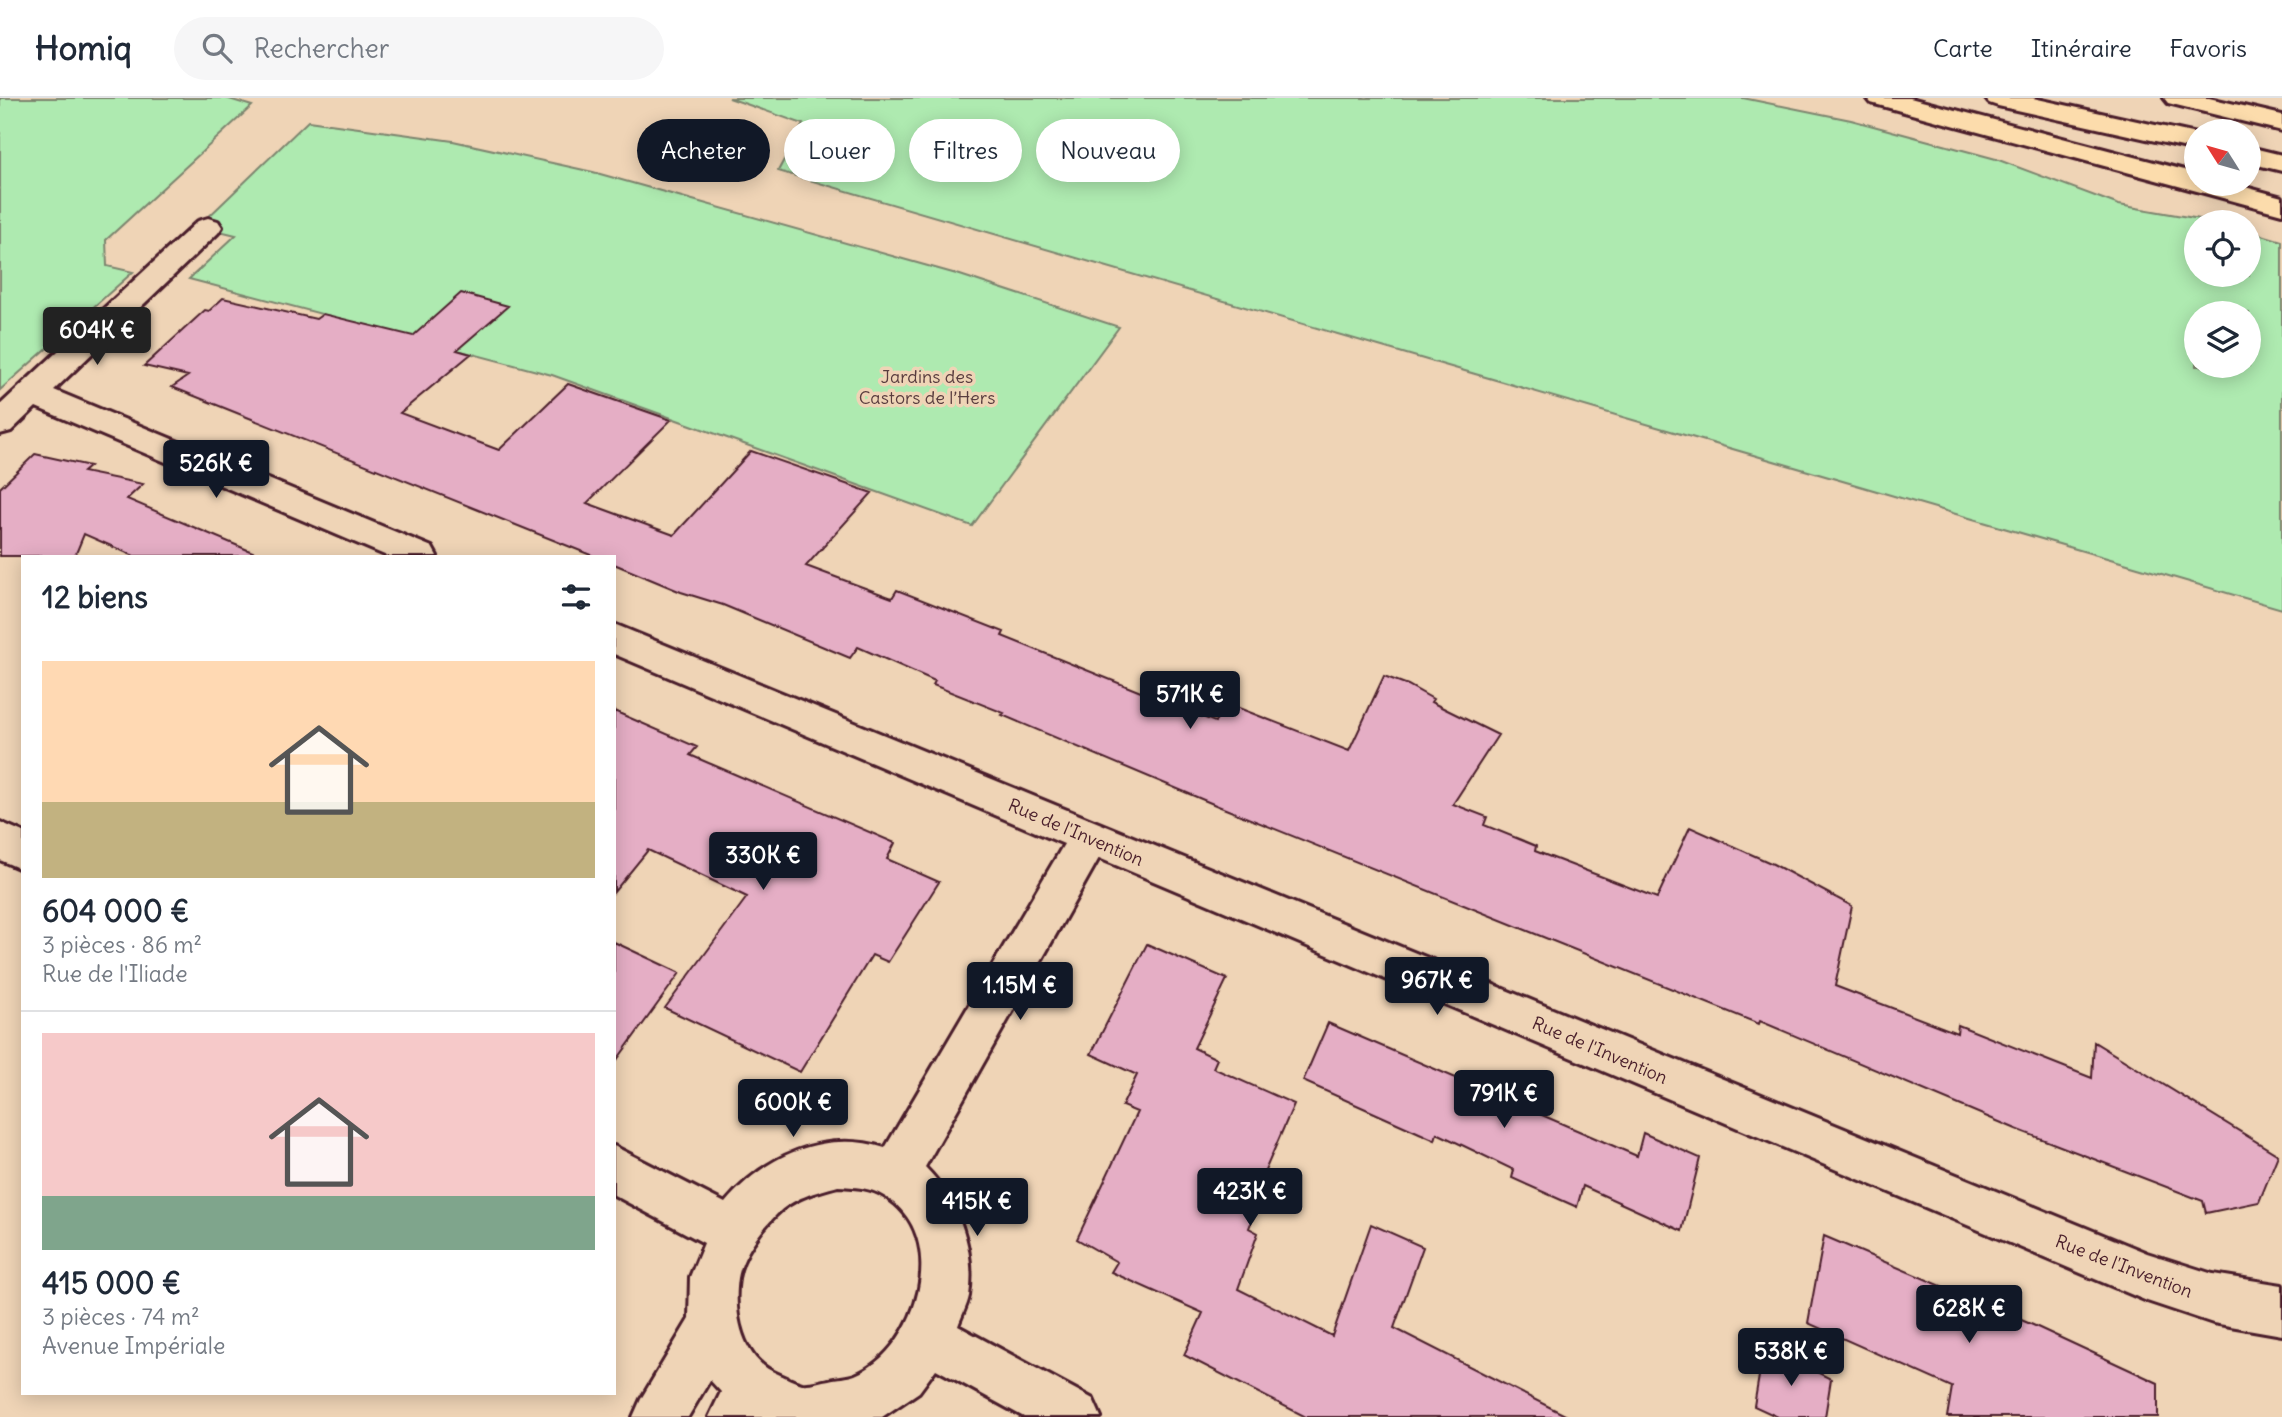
<!DOCTYPE html>
<html lang="fr">
<head>
<meta charset="utf-8">
<style>
	body { margin:0; font-family:Delius,sans-serif; background:#f6f6f7; color:#1f2937; height:100vh; display:flex; flex-direction:column; font-size:26px; white-space:nowrap }
	* { box-sizing:border-box; margin:0 }
	p { font-size:23px; color:#747a83 }
	.icon { flex:none; width:38px; height:38px; fill:none; stroke:currentColor; stroke-width:2; stroke-linecap:round; stroke-linejoin:round }
	.map { position:relative; flex:1; overflow:hidden }
	.side { position:absolute; left:21px; top:457px; width:595px; height:840px; display:flex; flex-direction:column; background:#fff; border-radius:0px; box-shadow:0 4px 18px #0003 }
	.side>* { flex:none }
	.guide { position:absolute; left:637px; top:21px; width:665px; height:63px; display:flex; gap:14px }
	.needle { width:46px; rotate:307deg }
	.buttons { position:absolute; left:2184px; top:21px; display:grid; gap:14px }
	.buttons a { display:grid; place-items:center; width:77px; height:77px; border-radius:50%; background:#fff; box-shadow:0 4px 18px #0003; font-size:35px }
	.price { position:absolute; translate:-50% -60px; padding:0 16px; border-radius:7px; background:#111827; color:#fff; font-size:23px; line-height:46px; filter:drop-shadow(0 2px 4px #0008) }
	.price::after { content:''; position:absolute; left:50%; top:42px; width:21px; height:16px; margin-left:-10px; background:inherit; clip-path:polygon(0 0,100% 0,50% 100%) }
	.price.on { background:#222; color:#fff }
	ul { padding:0; list-style:none }
	li { display:grid; align-content:center; gap:14px; height:371px; padding:0 21px }
	li+li { border-top:2px solid #e0e1e3 }
	li span { display:grid; place-items:center; height:217px; border-radius:0px; color:#555 }
	li>.icon { margin-inline-start:auto }
	span .icon { width:126px; height:126px; fill:#fffc; stroke-width:1 }
	li b { font-size:30px }
	h2 { display:flex; justify-content:space-between; align-items:center; height:84px; padding:0 21px; font-size:30px }
	.pill { padding:0 24px; border-radius:32px; background:#fff; box-shadow:0 4px 18px #0003; font-size:24px; line-height:63px }
	.pill.on { background:#111827; color:#fff }
	header { display:flex; align-items:center; gap:42px; box-sizing:border-box; height:98px; padding:0 35px; background:#fff; border-bottom:2px solid #e0e1e3 }
	header strong { font-size:33px }
	nav { display:flex; gap:38px; margin-inline-start:auto; font-size:24px }
	.search { width:490px; height:63px; background:#f6f6f7; display:flex; align-items:center; gap:18px; box-sizing:border-box; padding:0 24px; border-radius:38px; color:#747a83; font-size:26px }
	.map>svg:first-child { display:block }
</style>
</head>
<body>
<header>
<strong>Homiq</strong>
<div class="search"><svg class="icon" aria-label="search" viewBox="0 0 24 24"><circle cx="10" cy="10" r="6"/><path d="M15 15l6 6"/></svg>Rechercher</div>
<nav><a>Carte</a><a>Itinéraire</a><a>Favoris</a></nav>
</header>
<div class="map">
<svg width="2282" height="1319" viewBox="0 0 2282 1319">
	<rect width="100%" height="100%" fill="#efd4b6"/>
	<filter id="ink" filterUnits="userSpaceOnUse"><feTurbulence type="fractalNoise" baseFrequency=".0143" numOctaves="2"/><feDisplacementMap in="SourceGraphic" scale="14" xChannelSelector="R" yChannelSelector="G"/><feConvolveMatrix kernelMatrix="1 2 1 2 8 2 1 2 1" color-interpolation-filters="sRGB"/></filter>
	<g filter="url(#ink)">
		<!-- green -->
		<path fill="#aeeab0" stroke="#7c846e" stroke-width="2" fill-rule="evenodd" d="M0 0H226L252 8 106 142 107 168 133 174 0 292Z
			M729 0H1743L1851 22 1996 61 2119 107 2217 124H2196V177H2249V133L2282 143V511L778 73 803 26ZM2249 215V268H2196V215Z
			M308 23 453 43 593 74 960 177 1119 229 972 428 552 277 189 181 236 137 199 128Z"/>
		<!-- building -->
		<path fill="#e5aec5" stroke="#4a1f2b" stroke-width="2" d="M461 195 508 208 457 252 471 256 400 315 499 352 568 286 671 322 587 405 674 437 751 353 872 395 806 468 892 500 897 492 1004 534 1002 538 1215 624 1226 605 1349 653 1384 578 1408 587 1433 601 1431 604 1498 637 1453 706 1487 719 1484 727 1536 748 1535 753 1657 800 1690 729 1773 766 1852 808 1835 888 1957 935 1958 927 2092 980 2094 944 2278 1057 2259 1104 2206 1115 2203 1103 2016 1031 1760 923 1759 926 1218 708 1002 617 1004 615 933 587 935 583 858 549 850 560 723 507 681 494 614 466V458H593L172 289 188 278 144 268 205 212 209 213 223 200 316 221 323 216 413 238Z
			M35 356 90 368 83 374 143 386 127 401 262 458H134L84 436 75 458H0V390Z
			M614 613 697 649 690 657 895 745 887 761 939 784 888 864 872 857 800 974 665 910 747 799 648 752 614 794Z
			M614 844 680 875 614 966Z
			M1147 846 1227 881 1194 950 1217 961 1213 970 1294 1006 1264 1075 1270 1078 1249 1130 1258 1135 1238 1191 1332 1238 1371 1126 1423 1149 1394 1230 1569 1319H1306L1184 1257 1203 1215 1111 1174 1117 1164 1077 1141 1137 1014 1122 1008 1137 977 1091 956Z
			M1328 925 1637 1058 1643 1035 1700 1060 1682 1133 1583 1088 1577 1109 1512 1080 1514 1072 1437 1035 1435 1042 1303 983Z
			M1824 1138 2033 1227 2158 1285V1319H1947L1952 1289 1808 1225Z
			M1764 1248 1831 1281 1825 1319H1778L1754 1308Z"/>
		<g fill="none" stroke-linecap="round" stroke-linejoin="round">
			<defs>
				<path id="minor" d="M208 120 218 123 222 129 218 135 54 292 432 449 437 458H387L36 309 11 333 0 336V307L198 123Z
					M614 526 2147 1155 2213 1176 2282 1187V1237L2213 1225 2147 1203 1099 760 925 1069C958 1102 976 1151 969 1198 967 1208 961 1219 958 1228L1093 1301 1101 1319H1024L936 1271 919 1294 882 1319H709L721 1294 710 1282 688 1319H633L641 1301 689 1221 690 1179 704 1145 614 1097V1048L725 1105C764 1058 825 1031 885 1050L1064 746 614 556ZM838 1088C854 1089 870 1089 884 1098 952 1137 918 1251 855 1277 847 1280 837 1280 829 1282 821 1283 810 1287 802 1286 794 1284 785 1279 778 1276 741 1262 733 1214 738 1180 742 1157 760 1133 776 1117 792 1100 816 1094 838 1088Z
					M0 724 23 734V772L0 762Z"/>
				<path id="highway" d="M1867 0H1910L2196 75V86H2234L2282 99V116L1871 5Z
					M1985 0H2033L2196 36V52L1998 8 1989 5Z
					M2164 0H2209L2282 17V33L2168 5Z
					M2249 49 2282 57V73L2249 65Z"/>
			</defs>
			<!-- minor casing -->
			<use href="#minor" stroke="#4a1f2b" stroke-width="6"/>
			<!-- highway casing -->
			<use href="#highway" stroke="#4a1f2b" stroke-width="6"/>
			<!-- minor -->
			<use href="#minor" fill="#efd4b6" fill-rule="evenodd"/>
			<!-- highway -->
			<use href="#highway" fill="#fcdcac" fill-rule="evenodd"/>
		</g>
	</g>
	<g text-anchor="middle" dominant-baseline="central" stroke-width="7" stroke-linejoin="round" paint-order="stroke">
		<!-- park labels -->
		<g font-size="18" fill="#593d3f" stroke="#efd4b6">
			<text x="927" y="278">Jardins des<tspan x="927" dy="21">Castors de l’Hers</tspan></text>
		</g>
		<!-- street labels -->
		<g font-size="18" fill="#4a1f2b" stroke="#efd4b6">
			<text transform="translate(1076 734) rotate(23)">Rue de l'Invention</text>
			<text transform="translate(1600 952) rotate(23)">Rue de l'Invention</text>
			<text transform="translate(2124 1168) rotate(21)">Rue de l'Invention</text>
		</g>
	</g>
</svg>
<div class="buttons">
<a><svg class="needle" viewBox="-14 -14 28 28"><path d="M0-13l5 13h-10z" fill="#e53935"/><path d="M0 13l5-13h-10z" fill="#747a83"/></svg></a>
<a><svg class="icon" aria-label="locate" viewBox="0 0 24 24"><circle cx="12" cy="12" r="6"/><path d="M12 2v4M12 18v4M2 12h4M18 12h4"/></svg></a>
<a><svg class="icon" aria-label="layers" viewBox="0 0 24 24"><path d="M12 4l9 5-9 5-9-5zM3 14l9 5 9-5"/></svg></a>
</div>
<b class="price on" style="left:97px;top:269px">604K €</b>
<b class="price" style="left:216px;top:402px">526K €</b>
<b class="price" style="left:1190px;top:633px">571K €</b>
<b class="price" style="left:763px;top:794px">330K €</b>
<b class="price" style="left:1437px;top:919px">967K €</b>
<b class="price" style="left:1020px;top:924px">1.15M €</b>
<b class="price" style="left:1504px;top:1032px">791K €</b>
<b class="price" style="left:793px;top:1041px">600K €</b>
<b class="price" style="left:1250px;top:1130px">423K €</b>
<b class="price" style="left:977px;top:1140px">415K €</b>
<b class="price" style="left:1969px;top:1247px">628K €</b>
<b class="price" style="left:1791px;top:1290px">538K €</b>
<div class="guide">
<a class="pill on">Acheter</a>
<a class="pill">Louer</a>
<a class="pill">Filtres</a>
<a class="pill">Nouveau</a>
</div>
<section class="side">
<h2>12 biens<svg class="icon" aria-label="filters" viewBox="0 0 24 24"><path d="M4 7h16M4 17h16"/><circle cx="9" cy="7" r="2"/><circle cx="15" cy="17" r="2"/></svg></h2>
<ul>
<li><span style="background:linear-gradient(#ffd9b3 65%,#c2b280 0)"><svg class="icon" aria-label="home" viewBox="0 0 24 24"><path d="M3 11l9-7 9 7M6 9v11h12V9"/></svg></span><div><b>604 000 €</b><p>3 pièces · 86 m²</p><p>Rue de l'Iliade</p></div></li>
<li><span style="background:linear-gradient(#f6c9c9 75%,#7fa58c 0)"><svg class="icon" aria-label="home" viewBox="0 0 24 24"><path d="M3 11l9-7 9 7M6 9v11h12V9"/></svg></span><div><b>415 000 €</b><p>3 pièces · 74 m²</p><p>Avenue Impériale</p></div></li>
</ul>
</section>
</div>
</body>
</html>
